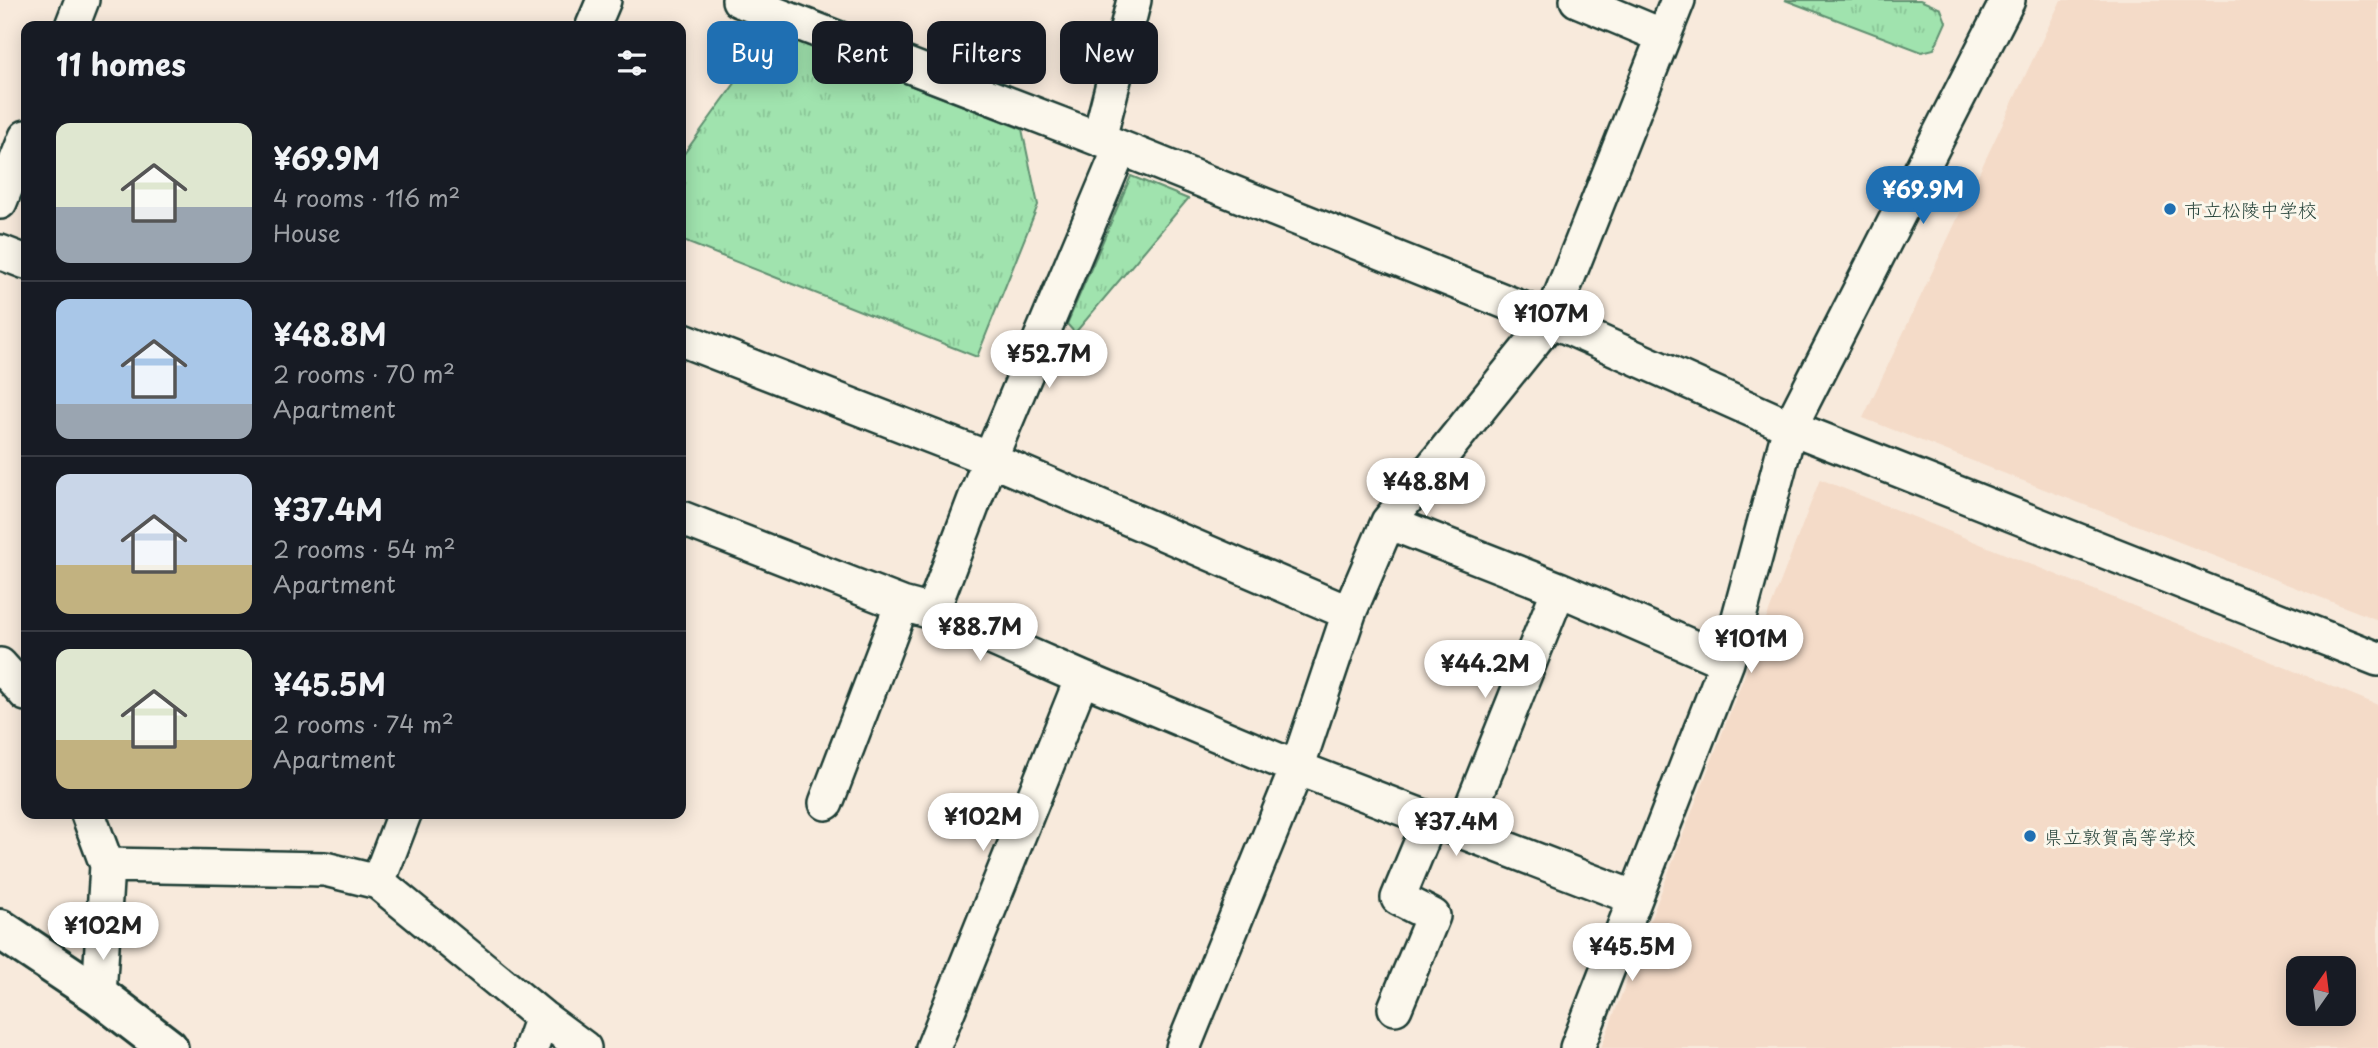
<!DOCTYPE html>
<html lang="en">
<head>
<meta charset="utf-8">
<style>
	body { margin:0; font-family:"Playpen Sans","Klee One",sans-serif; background:#242831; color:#f1f3f6; height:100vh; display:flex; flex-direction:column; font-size:26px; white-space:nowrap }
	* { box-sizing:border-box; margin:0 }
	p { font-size:23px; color:#9ea1a6 }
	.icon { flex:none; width:38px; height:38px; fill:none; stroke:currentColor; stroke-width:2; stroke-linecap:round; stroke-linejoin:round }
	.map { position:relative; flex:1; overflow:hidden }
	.details { position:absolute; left:21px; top:21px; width:665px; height:798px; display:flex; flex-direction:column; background:#171b24; border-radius:14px; box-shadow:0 4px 18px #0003 }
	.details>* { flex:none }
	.guide { position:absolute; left:707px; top:21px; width:665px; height:63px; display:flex; gap:14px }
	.needle { width:46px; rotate:14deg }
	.fabs { position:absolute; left:2286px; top:956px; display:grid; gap:14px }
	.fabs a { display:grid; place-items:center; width:70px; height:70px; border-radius:14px; background:#171b24; box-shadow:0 4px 18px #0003; font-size:35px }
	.price { position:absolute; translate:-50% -60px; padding:0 16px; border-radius:24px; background:#fff; color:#222; font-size:23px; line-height:46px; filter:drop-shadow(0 2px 4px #0008) }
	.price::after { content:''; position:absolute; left:50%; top:42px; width:21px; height:16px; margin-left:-10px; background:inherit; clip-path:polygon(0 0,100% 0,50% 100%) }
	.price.selected { background:#1f6fb2; color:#fff }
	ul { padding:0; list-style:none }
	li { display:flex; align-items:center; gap:21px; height:175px; padding:0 35px }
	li+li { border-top:2px solid #363941 }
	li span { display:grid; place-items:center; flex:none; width:196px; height:140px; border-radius:14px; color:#555 }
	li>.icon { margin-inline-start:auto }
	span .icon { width:84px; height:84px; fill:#fffc; stroke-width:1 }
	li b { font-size:30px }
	h2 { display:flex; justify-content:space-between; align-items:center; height:84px; padding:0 35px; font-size:30px }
	.tag { padding:0 24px; border-radius:14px; background:#171b24; box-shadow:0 4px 18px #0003; font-size:24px; line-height:63px }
	.tag.selected { background:#1f6fb2; color:#fff }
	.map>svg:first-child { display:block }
</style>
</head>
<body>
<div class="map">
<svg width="2378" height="1048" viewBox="0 0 2378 1048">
	<defs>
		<pattern id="park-tufts" width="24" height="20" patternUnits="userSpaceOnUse" patternTransform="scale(1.75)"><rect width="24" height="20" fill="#a0e3ae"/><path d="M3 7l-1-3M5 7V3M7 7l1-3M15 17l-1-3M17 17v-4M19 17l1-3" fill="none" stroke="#89c496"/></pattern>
	</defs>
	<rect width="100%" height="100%" fill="#f8eadc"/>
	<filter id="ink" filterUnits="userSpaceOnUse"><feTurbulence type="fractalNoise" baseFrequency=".0143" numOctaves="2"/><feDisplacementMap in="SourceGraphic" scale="14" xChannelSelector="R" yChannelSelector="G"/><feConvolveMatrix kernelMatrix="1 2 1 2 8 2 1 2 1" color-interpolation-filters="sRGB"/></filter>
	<g filter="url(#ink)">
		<!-- built -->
		<path fill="#f4dbc8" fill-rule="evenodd" d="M2061 0H2378V620L1863 418Z
			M1820 479 2378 705V1048H1601ZM2298 968H2343V1013H2298Z"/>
		<!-- park -->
		<path fill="url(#park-tufts)" stroke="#609071" stroke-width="2" d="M1785 0H1920L1941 9 1946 22 1934 49 1922 52Z
			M789 38 1022 129 1038 205 977 357 681 240V158L759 50 781 58Z
			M1131 176 1188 199 1075 333 1067 324Z"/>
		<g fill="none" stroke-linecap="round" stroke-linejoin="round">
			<defs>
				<path id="minor" d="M739 0 1099 139 1551 320 1790 427 2378 659
					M1577 0 1663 36
					M72 26 82 0
					M593 26 604 0
					M1099 139 1134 0
					M0 202 26 137
					M0 252 26 262
					M681 339 990 459 1349 613
					M681 518 902 604 932 612 1082 678 1297 768 1635 898
					M1388 522 1559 589 1727 662
					M932 612 990 459 1120 149
					M0 665 26 694
					M826 803 902 604
					M88 814 107 865 99 995
					M1462 831 1559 589
					M107 865 325 869 378 882 542 1017 584 1048
					M378 882 404 814
					M1395 1008 1433 916 1398 898 1430 821
					M531 1048 542 1017
					M933 1048 1082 678
					M1183 1048 1297 768 1349 613 1388 522 1551 320 1678 0
					M1577 1048 1727 662 1790 427 2008 0"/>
				<path id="secondary" d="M0 929 99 995 168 1048"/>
			</defs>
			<!-- minor casing -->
			<use href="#minor" stroke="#1f3d34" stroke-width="38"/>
			<!-- secondary casing -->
			<use href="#secondary" stroke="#1f3d34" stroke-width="44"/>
			<!-- minor -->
			<use href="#minor" stroke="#fbf7ec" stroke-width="33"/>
			<!-- secondary -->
			<use href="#secondary" stroke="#fbf7ec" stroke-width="38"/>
		</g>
	</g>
	<!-- markers -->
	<g fill="#1f6fb2" stroke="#fbf7ec" stroke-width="2.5">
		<circle cx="2170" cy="209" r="7"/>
		<circle cx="2030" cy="836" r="7"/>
	</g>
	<g text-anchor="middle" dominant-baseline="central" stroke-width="6" stroke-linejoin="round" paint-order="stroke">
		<!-- poi labels -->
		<g font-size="19" fill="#1f3d34" stroke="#fbf7ec" text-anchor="start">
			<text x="2184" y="209">市立松陵中学校</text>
			<text x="2044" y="836">県立敦賀高等学校</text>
		</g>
	</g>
</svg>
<div class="fabs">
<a><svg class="needle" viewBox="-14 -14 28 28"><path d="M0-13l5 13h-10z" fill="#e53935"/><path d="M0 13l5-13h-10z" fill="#9ea1a6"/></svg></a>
</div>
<b class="price selected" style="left:1923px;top:226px">¥69.9M</b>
<b class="price" style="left:1551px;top:350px">¥107M</b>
<b class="price" style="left:1049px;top:390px">¥52.7M</b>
<b class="price" style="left:1426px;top:518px">¥48.8M</b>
<b class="price" style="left:980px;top:663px">¥88.7M</b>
<b class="price" style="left:1751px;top:675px">¥101M</b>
<b class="price" style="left:1485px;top:700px">¥44.2M</b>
<b class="price" style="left:983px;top:853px">¥102M</b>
<b class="price" style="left:1456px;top:858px">¥37.4M</b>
<b class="price" style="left:103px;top:962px">¥102M</b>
<b class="price" style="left:1632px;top:983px">¥45.5M</b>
<div class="guide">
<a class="tag selected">Buy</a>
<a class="tag">Rent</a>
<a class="tag">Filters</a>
<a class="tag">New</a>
</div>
<section class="details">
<h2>11 homes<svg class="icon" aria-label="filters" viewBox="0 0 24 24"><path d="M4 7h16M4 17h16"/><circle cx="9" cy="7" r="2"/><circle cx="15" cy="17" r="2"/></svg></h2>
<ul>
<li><span style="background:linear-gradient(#dfe7d0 60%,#9aa5b1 0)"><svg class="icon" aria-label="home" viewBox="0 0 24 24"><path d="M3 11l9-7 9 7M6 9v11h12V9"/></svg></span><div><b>¥69.9M</b><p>4 rooms · 116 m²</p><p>House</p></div></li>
<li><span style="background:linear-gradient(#a9c7e8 75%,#9aa5b1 0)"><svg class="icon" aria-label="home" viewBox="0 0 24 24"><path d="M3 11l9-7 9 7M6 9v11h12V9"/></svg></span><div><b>¥48.8M</b><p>2 rooms · 70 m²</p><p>Apartment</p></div></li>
<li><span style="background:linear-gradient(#c9d6e8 65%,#c2b280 0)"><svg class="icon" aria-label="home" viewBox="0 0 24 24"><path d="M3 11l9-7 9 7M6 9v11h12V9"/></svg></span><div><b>¥37.4M</b><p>2 rooms · 54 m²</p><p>Apartment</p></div></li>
<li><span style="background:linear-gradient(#dfe7d0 65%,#c2b280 0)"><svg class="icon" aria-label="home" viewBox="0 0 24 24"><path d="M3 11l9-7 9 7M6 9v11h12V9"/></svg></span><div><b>¥45.5M</b><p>2 rooms · 74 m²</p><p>Apartment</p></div></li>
</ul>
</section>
</div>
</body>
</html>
